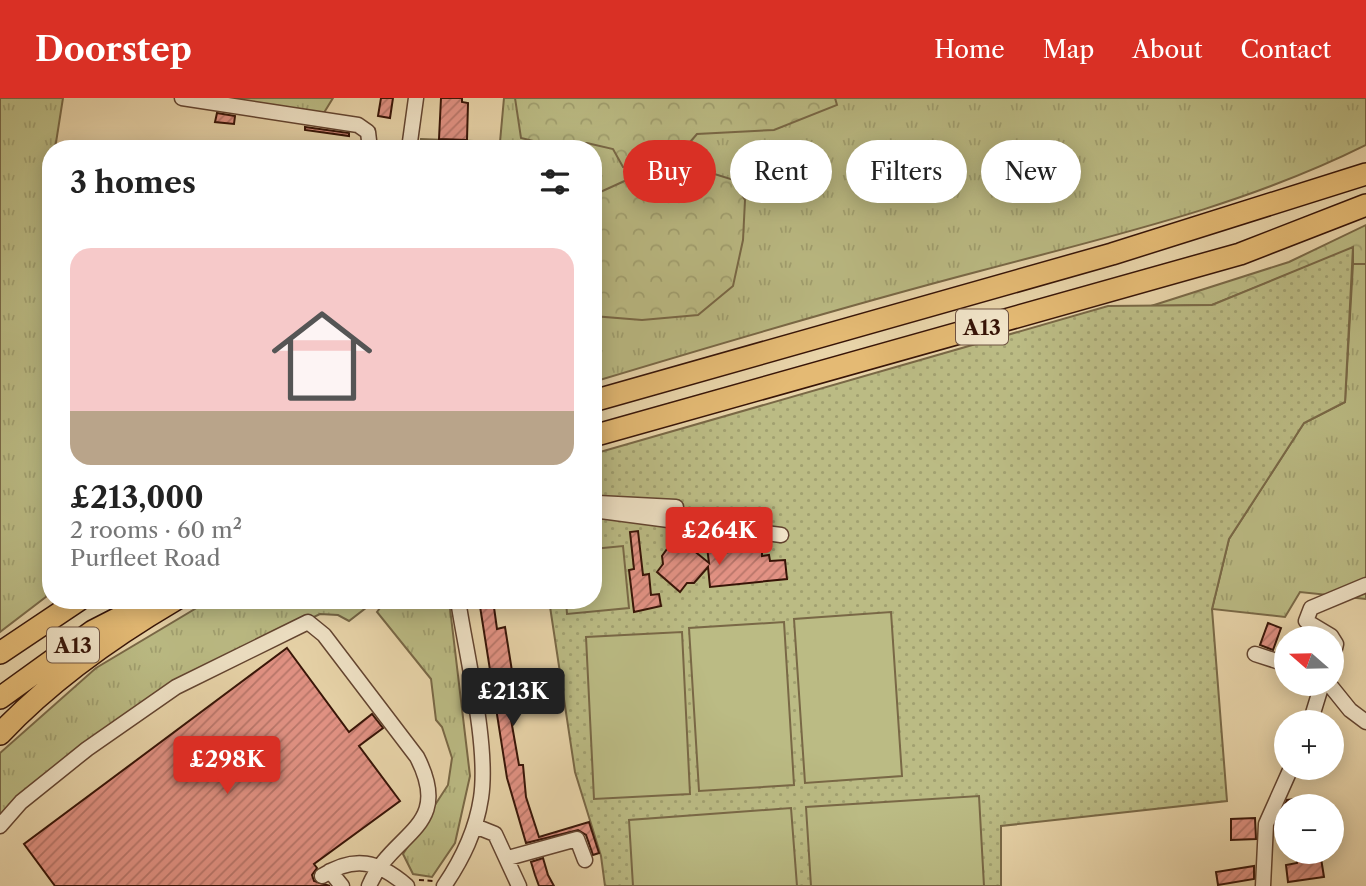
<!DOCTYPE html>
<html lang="en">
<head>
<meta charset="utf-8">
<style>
	body { margin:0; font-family:"Libre Caslon Text",serif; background:#f6f6f6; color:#222; height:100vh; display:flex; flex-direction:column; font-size:26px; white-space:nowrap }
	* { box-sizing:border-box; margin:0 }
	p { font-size:23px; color:#767676 }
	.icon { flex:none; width:38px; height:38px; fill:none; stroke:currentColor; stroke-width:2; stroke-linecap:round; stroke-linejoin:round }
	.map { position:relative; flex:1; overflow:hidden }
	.drawer { position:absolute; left:42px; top:42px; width:560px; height:469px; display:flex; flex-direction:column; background:#fff; border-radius:28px; box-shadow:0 4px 18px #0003 }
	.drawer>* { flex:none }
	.banner { position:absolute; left:623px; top:42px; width:637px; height:63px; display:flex; gap:14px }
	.needle { width:46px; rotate:290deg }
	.fabs { position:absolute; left:1274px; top:528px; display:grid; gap:14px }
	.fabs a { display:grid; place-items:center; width:70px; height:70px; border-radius:50%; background:#fff; box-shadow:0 4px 18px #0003; font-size:35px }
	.price { position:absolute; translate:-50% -60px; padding:0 16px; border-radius:7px; background:#d93025; color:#fff; font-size:23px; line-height:46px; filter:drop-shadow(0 2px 4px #0008) }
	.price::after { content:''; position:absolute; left:50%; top:42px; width:21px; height:16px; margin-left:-10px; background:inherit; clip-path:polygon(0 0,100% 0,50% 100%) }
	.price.selected { background:#222; color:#fff }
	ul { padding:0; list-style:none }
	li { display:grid; align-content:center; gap:14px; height:371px; padding:0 28px }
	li+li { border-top:2px solid #e0e0e0 }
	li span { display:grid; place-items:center; height:217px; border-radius:21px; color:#555 }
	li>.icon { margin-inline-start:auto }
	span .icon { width:126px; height:126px; fill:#fffc; stroke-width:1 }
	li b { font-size:30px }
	h2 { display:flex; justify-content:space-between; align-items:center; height:84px; padding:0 28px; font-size:30px }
	.chip { padding:0 24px; border-radius:32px; background:#fff; box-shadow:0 4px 18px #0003; font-size:24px; line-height:63px }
	.chip.selected { background:#d93025; color:#fff }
	header { display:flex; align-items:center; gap:42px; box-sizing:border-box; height:98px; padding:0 35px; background:#d93025; color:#fff }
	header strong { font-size:33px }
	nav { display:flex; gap:38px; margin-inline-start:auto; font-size:24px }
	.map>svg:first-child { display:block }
</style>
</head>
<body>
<header>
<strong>Doorstep</strong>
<nav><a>Home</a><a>Map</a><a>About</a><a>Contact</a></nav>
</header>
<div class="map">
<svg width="1366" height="788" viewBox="0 0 1366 788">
	<defs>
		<pattern id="grass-tufts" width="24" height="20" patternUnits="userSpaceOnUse" patternTransform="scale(1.75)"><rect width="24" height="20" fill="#bbbb84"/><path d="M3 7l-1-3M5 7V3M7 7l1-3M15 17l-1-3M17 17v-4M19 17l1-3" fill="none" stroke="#a1a070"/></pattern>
		<pattern id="forest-crowns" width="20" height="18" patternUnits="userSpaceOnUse" patternTransform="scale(1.75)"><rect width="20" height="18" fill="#bbbb84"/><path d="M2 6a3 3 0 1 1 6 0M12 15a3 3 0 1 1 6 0" fill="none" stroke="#a1a070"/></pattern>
		<pattern id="park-dots" width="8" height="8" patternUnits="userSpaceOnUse" patternTransform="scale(1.75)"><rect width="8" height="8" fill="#bbbb84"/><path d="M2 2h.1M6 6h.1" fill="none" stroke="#a1a070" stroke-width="1.8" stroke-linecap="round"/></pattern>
		<pattern id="building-hatch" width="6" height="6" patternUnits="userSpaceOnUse" patternTransform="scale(1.75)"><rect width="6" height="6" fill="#e29284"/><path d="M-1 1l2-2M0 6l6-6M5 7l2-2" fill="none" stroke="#b8766a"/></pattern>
	</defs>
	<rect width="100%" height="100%" fill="#e8d4a9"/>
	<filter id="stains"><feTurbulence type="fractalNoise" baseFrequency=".00286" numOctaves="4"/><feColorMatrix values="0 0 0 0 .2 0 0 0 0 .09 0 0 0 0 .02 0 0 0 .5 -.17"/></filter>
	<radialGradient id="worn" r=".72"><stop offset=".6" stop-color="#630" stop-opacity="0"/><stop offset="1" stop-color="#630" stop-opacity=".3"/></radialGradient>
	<!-- grass -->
	<path fill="url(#grass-tufts)" stroke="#796846" stroke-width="2" d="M0 0H63L55 51H51V495L0 534Z
		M197 0H333L322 18Z
		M504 0H1366V47C1244 108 1111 138 980 173 850 207 722 245 593 284V51H420L421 41 500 44Z
		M1353 166H1366V501L1300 494 1285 519 1212 511 1229 441 1304 325 1345 304Z
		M210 502H449L470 678 455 745 432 779 413 776 403 756 448 687 452 660 442 629 436 622 431 581 377 514 380 510 375 503 349 523 338 517 320 516 187 579 0 723V655L96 570Z"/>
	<!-- forest -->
	<path fill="url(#forest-crowns)" stroke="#796846" stroke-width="2" d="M515 0H835L837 7 774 32 697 36C671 67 663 68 623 69L613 51 587 45 554 48 521 40Z
		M674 73 708 74 734 82 745 102 743 142 733 188 698 217 642 222 593 218V93L596 96 631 80Z
		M1366 127V166H1353V150L1212 207 1151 208 1289 164Z"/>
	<!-- park -->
	<path fill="url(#park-dots)" stroke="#796846" stroke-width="2" d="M1353 149 1345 304 1304 325 1229 441 1212 511 1227 703 1001 728V788H605L601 758 575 674 549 502H593V356L1108 208 1212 207Z"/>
	<!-- pitch -->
	<path fill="#bbbb84" stroke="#796846" stroke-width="2" d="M623 448 629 510 567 516 566 502H593V451Z
		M891 514 902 678 805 685 794 521Z
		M784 524 794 687 699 693 689 530Z
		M682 534 690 696 594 701 586 539Z
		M979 698 984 788H811L806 709Z
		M791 710 797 788H633L629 722Z"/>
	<!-- building -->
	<path fill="url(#building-hatch)" stroke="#371407" stroke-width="2" d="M381 0H393L390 20 378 18Z
		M441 0H462V4L468 5 467 42 439 41Z
		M217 15 235 18 234 26 215 24Z
		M305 29 349 35V38L305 32Z
		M638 433 643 477 649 476 651 497 659 496 661 508 634 514 629 472 634 471 630 434Z
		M682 443 709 465 707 449 719 448 720 455 762 451V458L769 457 770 463 785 462 787 481 710 489 708 469 694 485H687L680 494 657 474 663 466 662 458 667 451H676Z
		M479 502H493L497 531 505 529 512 573 504 575 506 593 519 667H523L526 699 539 739 589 724 599 755 593 757 586 737 578 732 526 745 507 680Z
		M1268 525 1281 530 1273 552 1260 547Z
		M287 550 349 634 372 616 383 630 359 648 400 703 314 766 317 770 312 777 314 783 330 788H55L24 746Z
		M1313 699 1315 709H1284L1287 702Z
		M1255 720 1256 741 1231 742V721Z
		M1296 754H1320L1324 779 1288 784 1286 767 1297 765Z
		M543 760 548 777 554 788H539L535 777 531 764Z
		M1254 768V781L1218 787 1216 774Z"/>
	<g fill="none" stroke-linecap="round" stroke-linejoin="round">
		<defs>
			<path id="minor" d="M182 0 358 27 368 34 370 51
				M409 51 416 0
				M598 405 676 409
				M593 412 781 437
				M1255 556 1286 566
				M1332 563 1336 546 1331 538 1306 523 1311 510 1366 487
				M1329 586 1350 612 1366 624
				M1310 625 1322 586
				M0 728 21 704 87 651 176 589 308 524 324 537 417 659C454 731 392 733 369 788
				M475 728 495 736 519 788
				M508 760 577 741 585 762
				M330 773 342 788
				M322 778C355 757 378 763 407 788
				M444 788C463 760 476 733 481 700 489 648 466 556 458 502
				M1263 788 1266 726 1291 670"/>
			<path id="highway" d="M593 303 1112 156 1366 76
				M593 338 1240 156 1366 107
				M0 555 79 502
				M0 600 93 533 138 510
				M0 636C51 582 112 539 175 502"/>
		</defs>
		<!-- minor casing -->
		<use href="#minor" stroke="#634430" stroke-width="17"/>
		<!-- highway casing -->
		<use href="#highway" stroke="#371407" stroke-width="24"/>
		<!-- path -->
		<path stroke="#371407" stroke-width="2" stroke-dasharray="5 3.5" stroke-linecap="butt" d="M419 782 434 783"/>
		<!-- minor -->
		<use href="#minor" stroke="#f0e3c7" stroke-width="14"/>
		<!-- highway -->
		<use href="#highway" stroke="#e4ba74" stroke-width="21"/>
	</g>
	<g text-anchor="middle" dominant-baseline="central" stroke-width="5" stroke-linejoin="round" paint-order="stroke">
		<!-- shield labels -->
		<g fill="#f0e3c7" stroke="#6e5241" stroke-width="2">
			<rect x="956" y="211.5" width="52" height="35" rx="5"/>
			<rect x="47" y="529.5" width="52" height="35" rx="5"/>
		</g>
		<g font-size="21" font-weight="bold" fill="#371407">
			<text x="982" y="229">A13</text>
			<text x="73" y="547">A13</text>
		</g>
	</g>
	<rect width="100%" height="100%" filter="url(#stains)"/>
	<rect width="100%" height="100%" fill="url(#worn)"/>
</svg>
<div class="fabs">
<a><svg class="needle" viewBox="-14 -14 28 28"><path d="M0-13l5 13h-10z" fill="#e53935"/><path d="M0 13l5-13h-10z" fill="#767676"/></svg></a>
<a>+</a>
<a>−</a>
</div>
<b class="price" style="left:719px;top:469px">£264K</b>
<b class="price selected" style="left:513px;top:630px">£213K</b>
<b class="price" style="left:227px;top:698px">£298K</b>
<div class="banner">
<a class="chip selected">Buy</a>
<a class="chip">Rent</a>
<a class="chip">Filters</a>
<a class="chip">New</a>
</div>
<section class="drawer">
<h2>3 homes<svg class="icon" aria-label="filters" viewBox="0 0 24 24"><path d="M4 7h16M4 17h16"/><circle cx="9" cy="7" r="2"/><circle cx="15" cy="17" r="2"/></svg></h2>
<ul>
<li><span style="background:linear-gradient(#f6c9c9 75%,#b9a48a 0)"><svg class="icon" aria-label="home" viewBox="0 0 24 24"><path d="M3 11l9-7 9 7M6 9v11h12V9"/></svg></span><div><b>£213,000</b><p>2 rooms · 60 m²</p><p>Purfleet Road</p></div></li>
</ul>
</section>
</div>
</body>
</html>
